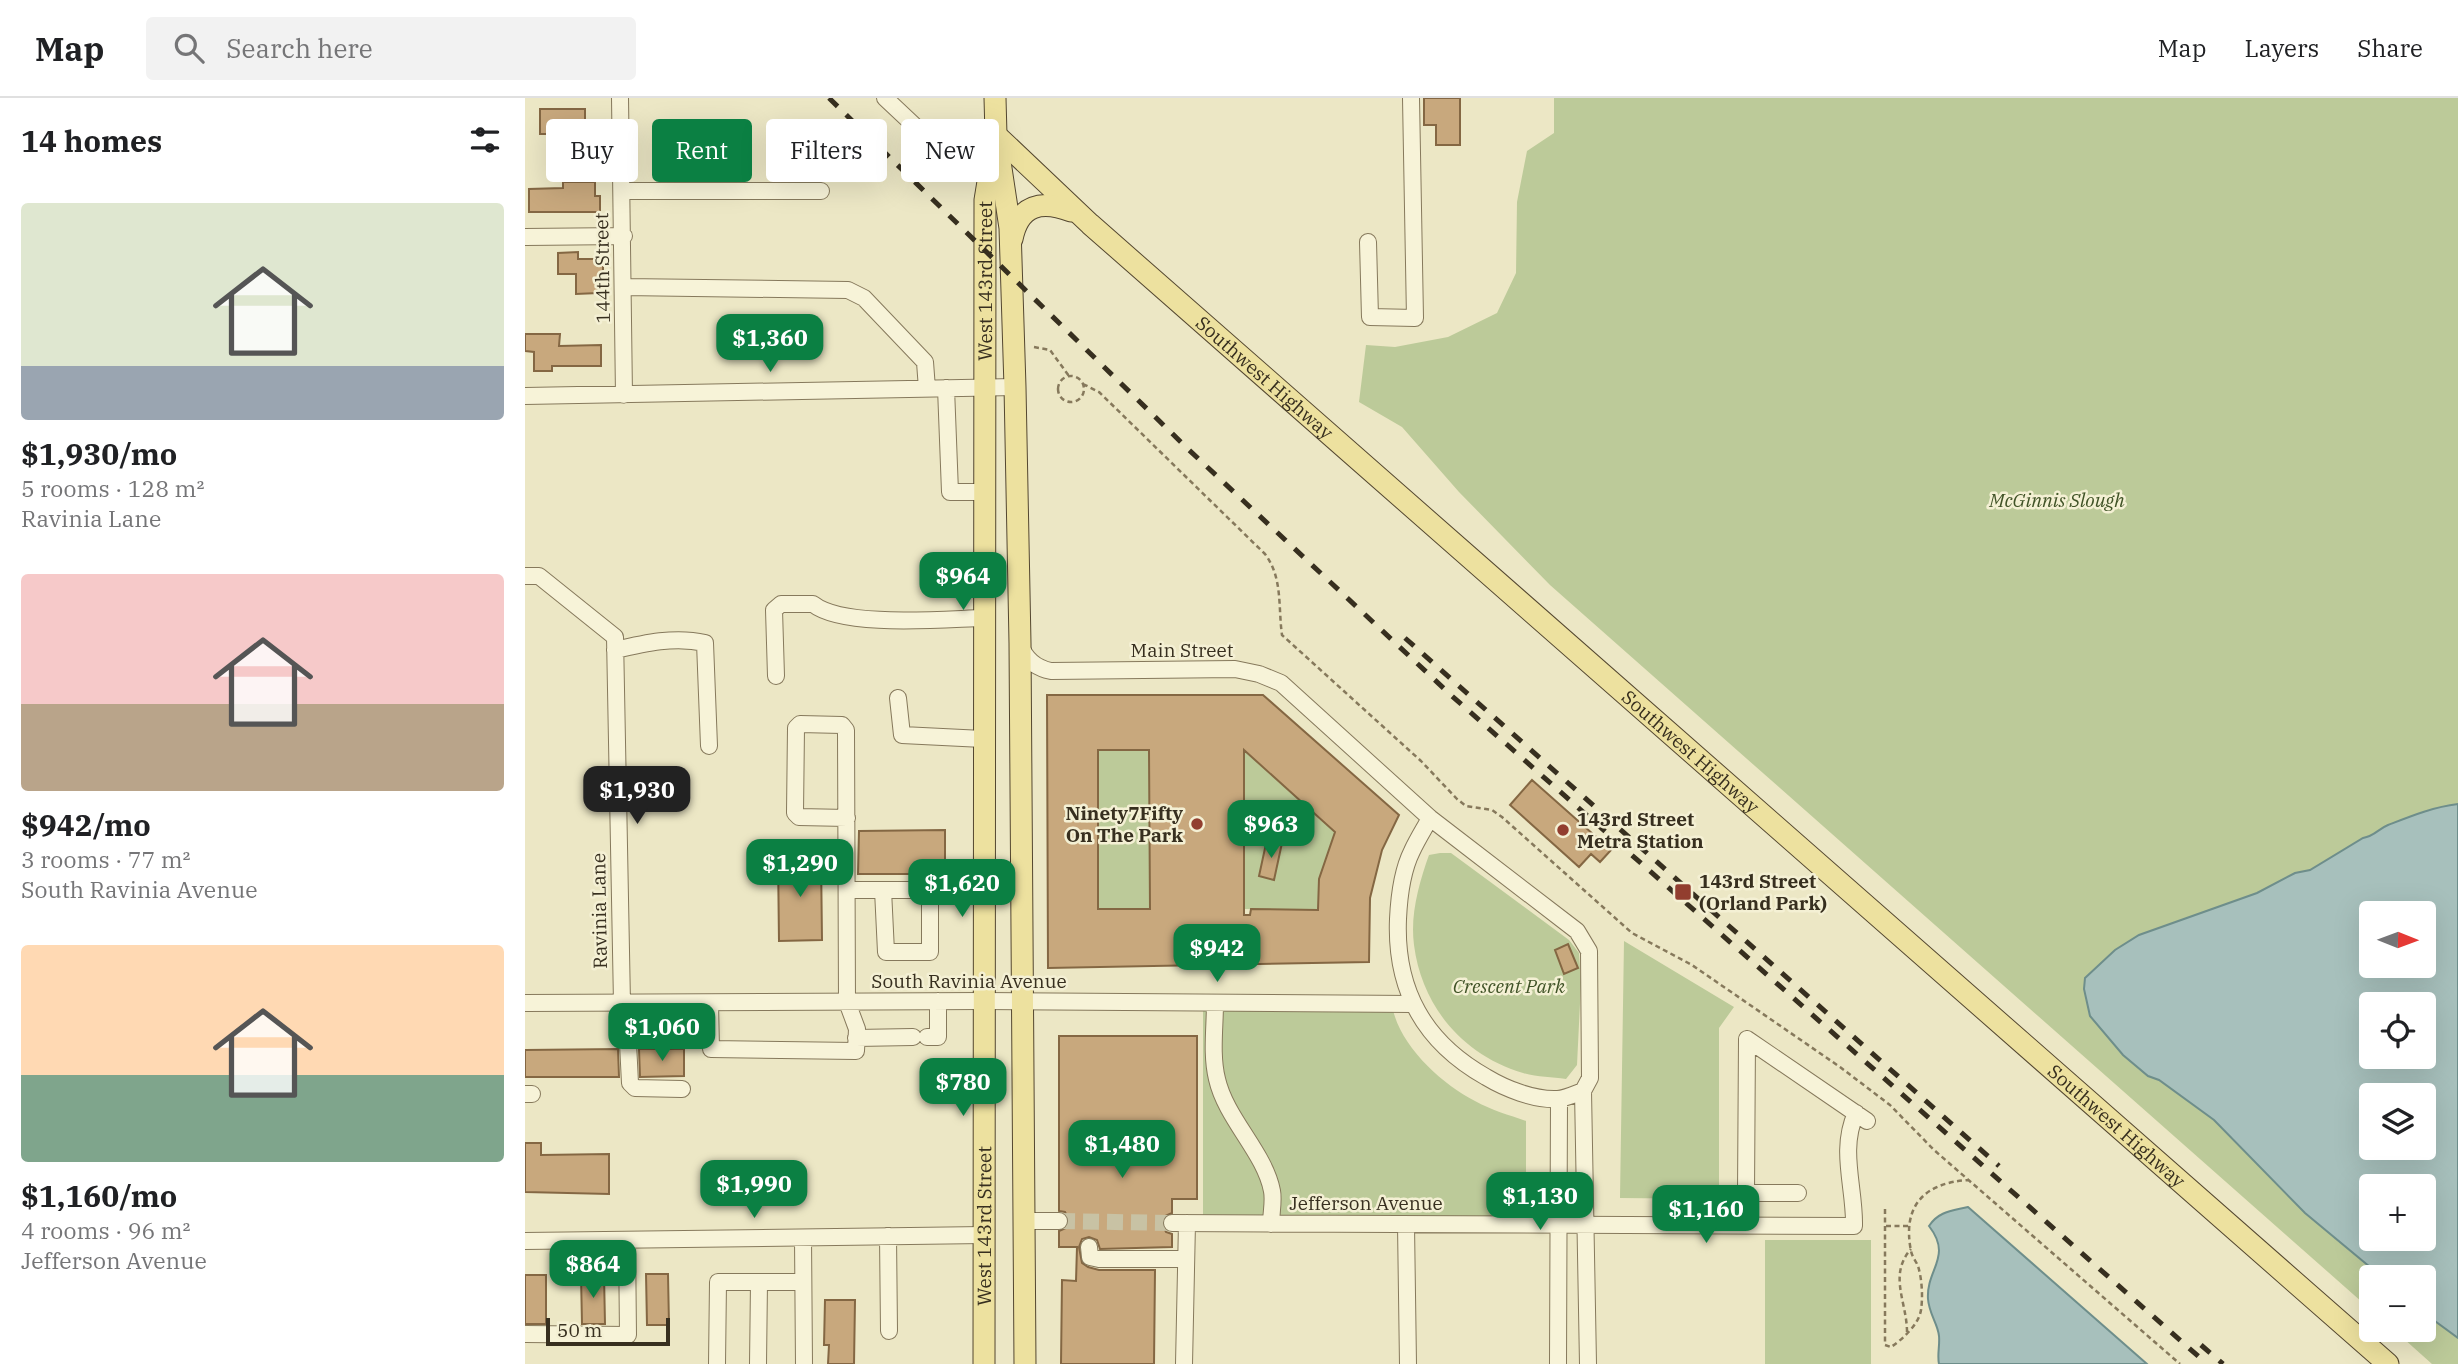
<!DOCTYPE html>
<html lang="en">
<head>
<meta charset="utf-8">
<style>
	body { margin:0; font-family:"IBM Plex Serif",serif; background:#f2f2f2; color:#202124; height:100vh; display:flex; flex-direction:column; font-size:26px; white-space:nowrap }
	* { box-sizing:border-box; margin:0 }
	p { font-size:23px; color:#757577 }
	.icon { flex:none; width:38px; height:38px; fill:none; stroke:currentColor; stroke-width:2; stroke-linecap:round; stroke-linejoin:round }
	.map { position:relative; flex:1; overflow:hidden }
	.drawer { display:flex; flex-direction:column; background:#fff; width:525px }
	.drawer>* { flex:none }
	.guide { position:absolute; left:21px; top:21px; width:665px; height:63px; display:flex; gap:14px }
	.needle { width:46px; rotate:91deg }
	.controls { position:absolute; left:1834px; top:803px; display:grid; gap:14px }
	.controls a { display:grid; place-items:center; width:77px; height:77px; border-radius:7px; background:#fff; box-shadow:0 7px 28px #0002; font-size:35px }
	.scale { position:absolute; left:21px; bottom:18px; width:124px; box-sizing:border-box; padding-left:7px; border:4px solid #372f1f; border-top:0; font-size:19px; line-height:24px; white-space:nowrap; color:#372f1f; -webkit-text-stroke:5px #f4f0d4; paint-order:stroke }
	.price { position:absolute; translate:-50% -60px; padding:0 16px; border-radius:14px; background:#0b8043; color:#fff; font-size:23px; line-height:46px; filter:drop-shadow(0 2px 4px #0008) }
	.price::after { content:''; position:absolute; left:50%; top:42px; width:21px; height:16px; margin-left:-10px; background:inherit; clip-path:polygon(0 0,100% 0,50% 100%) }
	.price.current { background:#222; color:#fff }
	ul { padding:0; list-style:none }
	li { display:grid; align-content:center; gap:14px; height:371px; padding:0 21px }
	li span { display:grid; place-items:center; height:217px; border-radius:7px; color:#555 }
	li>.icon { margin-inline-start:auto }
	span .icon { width:126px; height:126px; fill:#fffc; stroke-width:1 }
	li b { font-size:30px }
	h2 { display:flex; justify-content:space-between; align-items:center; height:84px; padding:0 21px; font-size:30px }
	.chip { padding:0 24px; border-radius:7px; background:#fff; box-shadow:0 7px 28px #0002; font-size:24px; line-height:63px }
	.chip.current { background:#0b8043; color:#fff }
	header { display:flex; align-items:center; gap:42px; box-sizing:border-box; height:98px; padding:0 35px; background:#fff; border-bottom:2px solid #e0e0e0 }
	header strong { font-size:33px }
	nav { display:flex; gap:38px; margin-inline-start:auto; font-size:24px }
	.search { width:490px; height:63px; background:#f2f2f2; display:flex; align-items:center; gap:18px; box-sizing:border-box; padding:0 24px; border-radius:7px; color:#757577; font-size:26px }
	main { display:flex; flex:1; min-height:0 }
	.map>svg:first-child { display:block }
</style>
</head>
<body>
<header>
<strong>Map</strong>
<div class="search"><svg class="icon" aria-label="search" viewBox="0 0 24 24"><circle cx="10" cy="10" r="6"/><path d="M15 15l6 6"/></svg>Search here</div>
<nav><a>Map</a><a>Layers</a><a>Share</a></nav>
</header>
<main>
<section class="drawer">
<h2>14 homes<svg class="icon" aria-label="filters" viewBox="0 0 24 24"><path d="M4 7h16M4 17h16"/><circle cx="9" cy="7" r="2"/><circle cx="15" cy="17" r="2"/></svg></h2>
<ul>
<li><span style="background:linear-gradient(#dfe7d0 75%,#9aa5b1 0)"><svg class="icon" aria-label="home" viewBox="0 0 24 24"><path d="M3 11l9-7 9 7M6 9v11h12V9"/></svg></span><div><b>$1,930/mo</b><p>5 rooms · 128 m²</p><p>Ravinia Lane</p></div></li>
<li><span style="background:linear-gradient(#f6c9c9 60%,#b9a48a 0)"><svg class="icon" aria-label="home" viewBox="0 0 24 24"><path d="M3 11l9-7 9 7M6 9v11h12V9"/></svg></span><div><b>$942/mo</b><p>3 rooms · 77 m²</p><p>South Ravinia Avenue</p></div></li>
<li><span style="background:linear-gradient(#ffd9b3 60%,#7fa58c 0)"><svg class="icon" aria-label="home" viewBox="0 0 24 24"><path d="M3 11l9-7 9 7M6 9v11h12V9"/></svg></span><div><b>$1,160/mo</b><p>4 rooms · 96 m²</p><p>Jefferson Avenue</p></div></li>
</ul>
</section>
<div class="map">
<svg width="1933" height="1266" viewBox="0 0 1933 1266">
	<rect width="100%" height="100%" fill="#ece7c5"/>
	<!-- green -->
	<path fill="#bcca99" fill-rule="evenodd" d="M1029 0H1933V1266H1907L1869 1232H1899V1180H1846V1212L1025 487 934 394 877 329 834 304 841 247 870 249 923 239 972 215 991 175 992 104 1002 53 1029 35ZM1846 816H1899V868H1846ZM1846 906H1899V959H1846ZM1846 998H1899V1050H1846ZM1846 1088H1899V1141H1846Z
		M573 652H624L625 811H573Z
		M719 652 810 734 794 781 793 812 719 811Z
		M915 755H926L1044 842 1054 855 1056 885 1052 967 1041 981C1027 979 1012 979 998 975 938 957 897 909 889 847 885 817 894 785 904 757Z
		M1099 843 1209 909 1194 930V1101L1095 1100Z
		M678 911 868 912C877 950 917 986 950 1003 966 1012 984 1017 1001 1023V1126L678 1122Z
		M1240 1142H1346V1266H1240Z"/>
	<!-- water -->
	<path fill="#a7c0bc" stroke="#6e8e8b" stroke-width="2" fill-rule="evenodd" d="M1933 706V1240L1899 1215V1180L1857 1179 1780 1115 1689 1022 1634 982 1623 978 1598 957 1565 918 1559 891 1560 880 1590 852 1614 837 1732 795 1770 775 1785 772 1838 740C1850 738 1853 731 1863 727 1886 718 1908 709 1933 706ZM1846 816H1899V868H1846ZM1846 906H1899V959H1846ZM1846 998H1899V1050H1846ZM1846 1088H1899V1141H1846Z
		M1443 1109 1622 1266H1414C1412 1257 1415 1247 1414 1238 1413 1226 1404 1216 1403 1201 1401 1171 1428 1159 1404 1128 1414 1113 1427 1113 1443 1109Z"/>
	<!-- building -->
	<path fill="#c8a87d" stroke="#846743" stroke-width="2" fill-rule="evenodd" d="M899 0H935V47H911V27H899Z
		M15 11H60V36H15Z
		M38 84H70V98H75V114H4V91L38 90Z
		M53 154V161H78V179H73V195L51 196V176H33V155Z
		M0 236H35L34 248 76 247V268H27V273H9V254L0 253Z
		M522 597H738L874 717 857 752 845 800 844 864 523 870ZM573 652H624L625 811H573ZM719 652 810 734 794 781 793 812 726 811 725 817H719Z
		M1007 682 1086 752 1075 764 1066 756 1054 769 985 707Z
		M420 732V776H333L334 733Z
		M742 741 757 745 749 782 734 778Z
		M253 759H296L297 842 254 843Z
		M1043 846 1053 870 1039 876 1030 852Z
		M534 938H672V1101H647V1115L638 1119 637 1126 641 1134 647 1136V1149L575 1151 572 1142 564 1139 557 1141 554 1149 557 1165 563 1169 574 1172H630L629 1266H536L537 1182 551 1183 552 1149H534V1133L543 1129 544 1122 540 1114 534 1113Z
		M93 951 94 979H0V952Z
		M114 951H159V978L115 979Z
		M0 1045H16V1057L84 1056V1096L0 1094Z
		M121 1176H143L144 1227H122Z
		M0 1177H21V1226H0Z
		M56 1177H79L80 1226H57Z
		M300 1202H330L329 1266H303L304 1247H299Z"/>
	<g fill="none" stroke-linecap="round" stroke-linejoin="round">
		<!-- minor-tunnel -->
		<path stroke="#c8c2a4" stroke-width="16" stroke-dasharray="16 8" stroke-linecap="butt" d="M534 1123 647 1125"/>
		<defs>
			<path id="minor" d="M95 0 99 297
				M360 0 427 63 475 60
				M97 93H296
				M0 139 99 138
				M843 144 845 219 890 220 886 0
				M99 189 323 192 339 200 400 264 402 291
				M421 290 425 394H459
				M0 298 490 289
				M0 478H14L90 539 97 905
				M495 546C500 561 511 570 526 573L710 571 734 576 756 585 905 720 1052 833 1064 853 1065 980 1058 993C1050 996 1040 1001 1032 1001 1009 1002 981 991 961 979 899 944 870 892 873 821 874 799 877 773 887 753 892 742 899 731 905 720
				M90 552C120 545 150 538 180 545L184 648
				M251 578 249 512 256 506H288C318 530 418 521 459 520
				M373 600 377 637 458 641
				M322 792H402L405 793V854H361L358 792
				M0 905 458 903 888 906
				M101 905 105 985 110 990 157 991
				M185 905 186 951 331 953 332 931 322 904 321 632 317 627 275 626 271 630 270 715 274 719 322 720
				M690 905C690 929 686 957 692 981 701 1021 740 1055 747 1093 749 1103 746 1116 746 1126
				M402 939H413V903
				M331 940 388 939
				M1222 941 1221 1095H1273
				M1222 941 1342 1023
				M1058 993 1063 1266
				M0 996H7
				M498 1123H534
				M647 1125 1329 1128C1330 1090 1314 1052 1331 1015
				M881 1127 883 1266
				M363 1138 364 1233
				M278 1140 279 1266
				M0 1143 459 1137
				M564 1149 565 1159 574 1161H661
				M234 1184H278
				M0 1236 103 1237 102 1142
				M192 1266 193 1184H234L233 1266
				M659 1266 662 1125
				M1033 1266 1034 1001"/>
			<g id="major">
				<path d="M470 0 471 37 485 130 490 289 495 545 500 1266"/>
				<path id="s1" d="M471 37 565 126 1863 1266"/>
				<path d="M487 141C494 106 517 102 546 113"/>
				<path id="s2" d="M459 1266 460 102 468 53"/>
			</g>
		</defs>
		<!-- minor casing -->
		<use href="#minor" stroke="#86795c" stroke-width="18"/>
		<!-- major casing -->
		<use href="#major" stroke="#544730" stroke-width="23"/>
		<!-- path -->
		<path stroke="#86795c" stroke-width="2.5" stroke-dasharray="5 3.5" stroke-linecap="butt" d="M509 249 525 252 544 278
			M533 291a13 13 0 1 1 26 0a13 13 0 1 1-26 0Z
			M558 286 574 294 740 456C758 480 753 509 757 537L896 663 932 701 941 708 967 712 977 719 1107 835 1167 867 1315 969 1365 1007 1409 1052 1655 1266
			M1360 1111V1247L1366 1249C1378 1241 1394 1226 1396 1212 1398 1199 1397 1181 1393 1168 1391 1163 1387 1159 1386 1153 1377 1108 1399 1085 1443 1082
			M1361 1128H1385
			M1382 1234C1382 1204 1363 1177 1386 1151"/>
		<!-- minor -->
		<use href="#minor" stroke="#f7f3d8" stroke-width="16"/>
		<!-- major -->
		<use href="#major" stroke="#ede19f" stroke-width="21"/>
		<!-- rail -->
		<path stroke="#372f1f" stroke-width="5" stroke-dasharray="12 12" stroke-linecap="butt" d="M304 0 663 351 927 598 1682 1266
			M880 540 1474 1068
			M1676 1247 1698 1266"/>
	</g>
	<!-- markers -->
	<g fill="#923e2f" stroke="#f4f0d4" stroke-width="2.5">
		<circle cx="672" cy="726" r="7"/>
		<circle cx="1038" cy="732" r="7"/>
		<rect x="1149" y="785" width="18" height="18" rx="3.5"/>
	</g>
	<g text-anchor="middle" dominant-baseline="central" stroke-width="5" stroke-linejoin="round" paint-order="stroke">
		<!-- street labels -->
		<g font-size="19" fill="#372f1f" stroke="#f4f0d4">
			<text transform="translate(77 170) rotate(-91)">144th Street</text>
			<text stroke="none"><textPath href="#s2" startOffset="1083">West 143rd Street</textPath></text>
			<text stroke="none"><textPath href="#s1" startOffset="362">Southwest Highway</textPath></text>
			<text x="657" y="552">Main Street</text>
			<text stroke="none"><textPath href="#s1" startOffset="929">Southwest Highway</textPath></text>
			<text transform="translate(74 813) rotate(-91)">Ravinia Lane</text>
			<text x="444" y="883">South Ravinia Avenue</text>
			<text stroke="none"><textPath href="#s1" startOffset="1496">Southwest Highway</textPath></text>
			<text x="841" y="1105">Jefferson Avenue</text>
			<text stroke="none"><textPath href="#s2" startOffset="138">West 143rd Street</textPath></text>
		</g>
		<!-- park labels -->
		<g font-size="19" font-style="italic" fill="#405327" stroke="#f4f0d4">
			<text x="1532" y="402">McGinnis Slough</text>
			<text x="984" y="888">Crescent Park</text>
		</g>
		<!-- poi labels -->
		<g font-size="19" font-weight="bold" fill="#372f1f" stroke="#f4f0d4" text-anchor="start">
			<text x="658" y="715" text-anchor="end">Ninety7Fifty<tspan x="658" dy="22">On The Park</tspan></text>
			<text x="1052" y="721">143rd Street<tspan x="1052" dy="22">Metra Station</tspan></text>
			<text x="1174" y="783">143rd Street<tspan x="1174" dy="22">(Orland Park)</tspan></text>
		</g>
	</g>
</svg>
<div class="controls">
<a><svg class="needle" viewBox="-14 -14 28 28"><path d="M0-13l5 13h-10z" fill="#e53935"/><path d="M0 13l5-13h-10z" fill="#757577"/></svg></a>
<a><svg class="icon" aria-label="locate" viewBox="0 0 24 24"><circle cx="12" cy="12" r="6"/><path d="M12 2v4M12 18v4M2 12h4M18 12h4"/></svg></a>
<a><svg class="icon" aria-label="layers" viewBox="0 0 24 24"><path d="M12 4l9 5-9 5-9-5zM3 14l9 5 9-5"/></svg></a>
<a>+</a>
<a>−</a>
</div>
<div class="scale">50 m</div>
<b class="price" style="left:245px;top:276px">$1,360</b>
<b class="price" style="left:438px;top:514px">$964</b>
<b class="price current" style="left:112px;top:728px">$1,930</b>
<b class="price" style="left:746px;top:762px">$963</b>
<b class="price" style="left:275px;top:801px">$1,290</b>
<b class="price" style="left:437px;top:821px">$1,620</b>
<b class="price" style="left:692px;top:886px">$942</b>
<b class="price" style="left:137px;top:965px">$1,060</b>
<b class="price" style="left:438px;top:1020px">$780</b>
<b class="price" style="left:597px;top:1082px">$1,480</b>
<b class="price" style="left:229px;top:1122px">$1,990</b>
<b class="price" style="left:1015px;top:1134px">$1,130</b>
<b class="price" style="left:1181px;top:1147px">$1,160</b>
<b class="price" style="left:68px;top:1202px">$864</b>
<div class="guide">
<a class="chip">Buy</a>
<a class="chip current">Rent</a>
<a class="chip">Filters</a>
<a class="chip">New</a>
</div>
</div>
</main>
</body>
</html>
